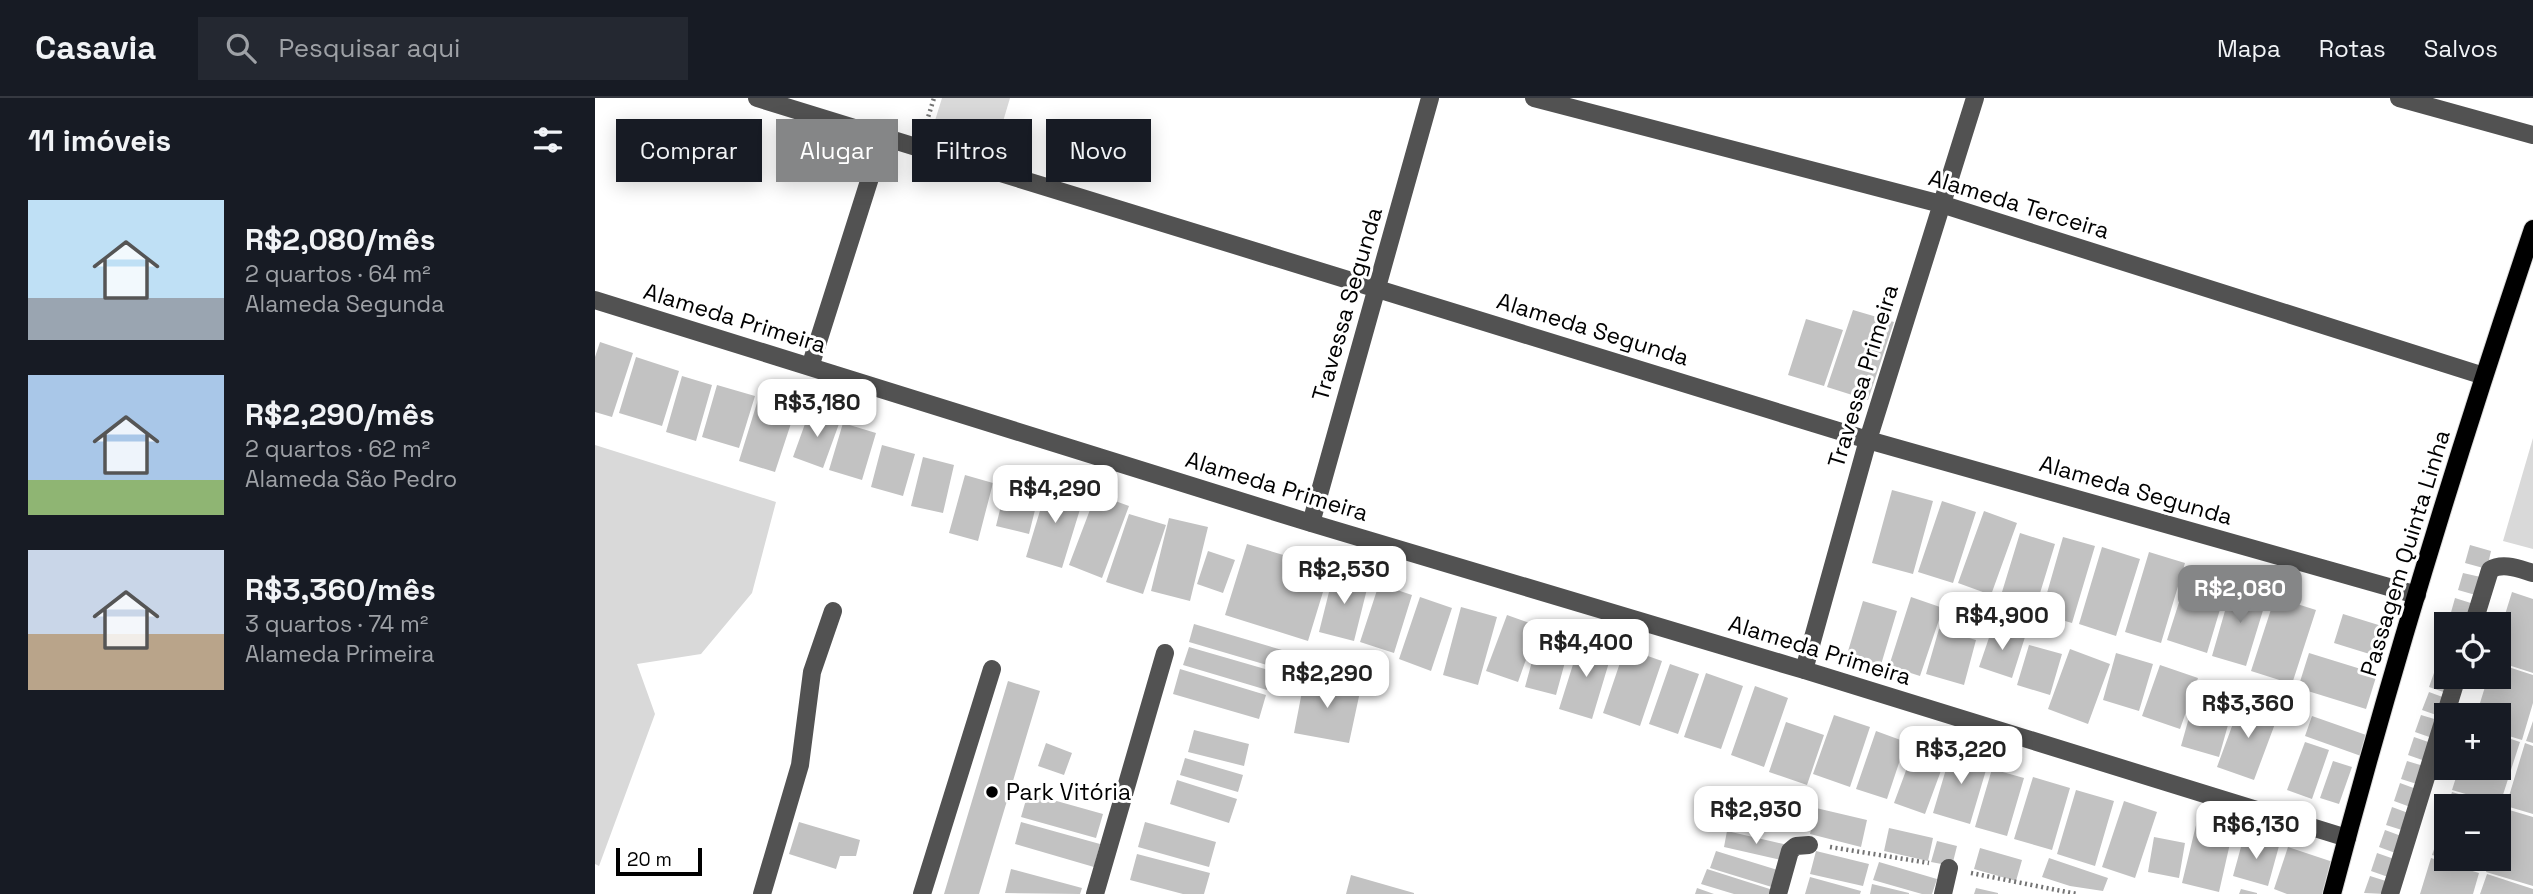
<!DOCTYPE html>
<html lang="pt">
<head>
<meta charset="utf-8">
<style>
	body { margin:0; font-family:"Space Grotesk",sans-serif; background:#242831; color:#f1f3f6; height:100vh; display:flex; flex-direction:column; font-size:26px; white-space:nowrap }
	* { box-sizing:border-box; margin:0 }
	p { font-size:23px; color:#9ea1a6 }
	.icon { flex:none; width:38px; height:38px; fill:none; stroke:currentColor; stroke-width:2; stroke-linecap:round; stroke-linejoin:round }
	.map { position:relative; flex:1; overflow:hidden }
	.sheet { display:flex; flex-direction:column; background:#171b24; width:595px }
	.sheet>* { flex:none }
	.banner { position:absolute; left:21px; top:21px; width:665px; height:63px; display:flex; gap:14px }
	.controls { position:absolute; left:1839px; top:514px; display:grid; gap:14px }
	.controls a { display:grid; place-items:center; width:77px; height:77px; border-radius:0px; background:#171b24; box-shadow:0 4px 18px #0003; font-size:35px }
	.scale { position:absolute; left:21px; bottom:18px; width:86px; box-sizing:border-box; padding-left:7px; border:4px solid #000; border-top:0; font-size:19px; line-height:24px; white-space:nowrap; color:#000; -webkit-text-stroke:5px #fff; paint-order:stroke }
	.price { position:absolute; translate:-50% -60px; padding:0 16px; border-radius:14px; background:#fff; color:#222; font-size:23px; line-height:46px; filter:drop-shadow(0 2px 4px #0008) }
	.price::after { content:''; position:absolute; left:50%; top:42px; width:21px; height:16px; margin-left:-10px; background:inherit; clip-path:polygon(0 0,100% 0,50% 100%) }
	.price.active { background:#858687; color:#fff }
	ul { padding:0; list-style:none }
	li { display:flex; align-items:center; gap:21px; height:175px; padding:0 28px }
	li span { display:grid; place-items:center; flex:none; width:196px; height:140px; border-radius:0px; color:#555 }
	li>.icon { margin-inline-start:auto }
	span .icon { width:84px; height:84px; fill:#fffc; stroke-width:1 }
	li b { font-size:30px }
	h2 { display:flex; justify-content:space-between; align-items:center; height:84px; padding:0 28px; font-size:30px }
	.tag { padding:0 24px; border-radius:0px; background:#171b24; box-shadow:0 4px 18px #0003; font-size:24px; line-height:63px }
	.tag.active { background:#858687; color:#fff }
	header { display:flex; align-items:center; gap:42px; box-sizing:border-box; height:98px; padding:0 35px; background:#171b24; border-bottom:2px solid #363941 }
	header strong { font-size:33px }
	nav { display:flex; gap:38px; margin-inline-start:auto; font-size:24px }
	.search { width:490px; height:63px; background:#242831; display:flex; align-items:center; gap:18px; box-sizing:border-box; padding:0 24px; border-radius:0px; color:#9ea1a6; font-size:26px }
	main { display:flex; flex:1; min-height:0 }
	.map>svg:first-child { display:block }
</style>
</head>
<body>
<header>
<strong>Casavia</strong>
<div class="search"><svg class="icon" aria-label="search" viewBox="0 0 24 24"><circle cx="10" cy="10" r="6"/><path d="M15 15l6 6"/></svg>Pesquisar aqui</div>
<nav><a>Mapa</a><a>Rotas</a><a>Salvos</a></nav>
</header>
<main>
<section class="sheet">
<h2>11 imóveis<svg class="icon" aria-label="filters" viewBox="0 0 24 24"><path d="M4 7h16M4 17h16"/><circle cx="9" cy="7" r="2"/><circle cx="15" cy="17" r="2"/></svg></h2>
<ul>
<li><span style="background:linear-gradient(#bfe0f5 70%,#9aa5b1 0)"><svg class="icon" aria-label="home" viewBox="0 0 24 24"><path d="M3 11l9-7 9 7M6 9v11h12V9"/></svg></span><div><b>R$2,080/mês</b><p>2 quartos · 64 m²</p><p>Alameda Segunda</p></div></li>
<li><span style="background:linear-gradient(#a9c7e8 75%,#8fb573 0)"><svg class="icon" aria-label="home" viewBox="0 0 24 24"><path d="M3 11l9-7 9 7M6 9v11h12V9"/></svg></span><div><b>R$2,290/mês</b><p>2 quartos · 62 m²</p><p>Alameda São Pedro</p></div></li>
<li><span style="background:linear-gradient(#c9d6e8 60%,#b9a48a 0)"><svg class="icon" aria-label="home" viewBox="0 0 24 24"><path d="M3 11l9-7 9 7M6 9v11h12V9"/></svg></span><div><b>R$3,360/mês</b><p>3 quartos · 74 m²</p><p>Alameda Primeira</p></div></li>
</ul>
</section>
<div class="map">
<svg width="1938" height="796" viewBox="0 0 1938 796">
	<rect width="100%" height="100%" fill="#fff"/>
	<!-- green -->
	<path fill="#d9d9d9" d="M347 0H415L401 47 338 29Z
		M1938 340V451L1908 443Z
		M0 347 181 404 157 495 106 556 42 566 60 616 4 768 0 766Z"/>
	<!-- building -->
	<path fill="#c2c2c2" d="M1258 212 1299 224 1273 302 1232 289Z
		M1211 221 1248 232 1229 288 1193 277Z
		M5 244 38 255 17 319 0 314V259Z
		M41 259 84 273 67 328 24 315Z
		M87 278 117 287 101 343 71 334Z
		M122 287 160 298 144 350 107 339Z
		M166 292 203 304 180 374 144 363Z
		M215 312 245 323 228 370 198 359Z
		M248 325 281 335 267 382 234 372Z
		M287 347 320 356 308 398 276 389Z
		M328 359 359 367 348 415 316 408Z
		M415 371 448 380 434 436 401 428Z
		M370 377 398 385 383 443 354 435Z
		M454 383 490 395 467 470 431 459Z
		M1297 392 1338 403 1318 476 1277 465Z
		M501 396 534 408 507 480 474 467Z
		M1347 403 1381 414 1358 485 1323 474Z
		M1389 413 1422 425 1396 497 1363 485Z
		M534 416 571 427 548 496 511 484Z
		M574 420 613 429 595 503 556 493Z
		M1425 435 1460 446 1442 505 1407 494Z
		M1468 439 1500 448 1477 525 1446 516Z
		M652 446 735 471 713 543 630 517Z
		M1875 447 1896 453 1892 471 1870 465Z
		M1507 449 1545 461 1521 538 1484 526Z
		M613 453 640 462 628 495 602 486Z
		M1554 454 1590 465 1566 545 1530 534Z
		M739 474 774 483 759 543 724 534Z
		M1868 475 1890 480 1884 498 1863 492Z
		M1593 476 1632 488 1612 555 1572 542Z
		M1638 485 1673 496 1651 568 1617 558Z
		M784 486 817 497 799 555 765 544Z
		M1917 494 1938 501V575L1904 564V536Z
		M825 499 857 510 836 573 804 561Z
		M1316 499 1348 510 1325 578 1294 568Z
		M1680 499 1721 512 1697 586 1656 573Z
		M1860 500 1882 507 1878 524 1855 518Z
		M1268 503 1302 513 1285 570 1251 560Z
		M866 509 902 519 883 587 848 577Z
		M1748 516 1790 529 1781 558 1739 545Z
		M912 517 943 528 923 584 891 573Z
		M948 523 979 531 961 597 930 589Z
		M599 526 687 552 682 570 594 544Z
		M1398 528 1430 539 1417 580 1384 569Z
		M1344 531 1381 542 1369 587 1331 576Z
		M986 541 1018 551 997 621 964 611Z
		M1434 547 1467 556 1455 597 1422 587Z
		M1848 548 1852 549V569L1842 566Z
		M594 549 677 573 672 592 588 567Z
		M1030 550 1067 563 1045 628 1008 615Z
		M1475 551 1515 566 1493 626 1453 611Z
		M1521 555 1558 566 1544 613 1508 602Z
		M1714 555 1782 576 1771 611 1703 590Z
		M1075 566 1104 576 1083 636 1054 626Z
		M1904 566 1938 577V605L1927 642 1904 635V618H1881L1893 579H1904Z
		M1565 567 1603 580 1585 631 1547 618Z
		M585 571 671 597 664 621 578 596Z
		M1840 572 1852 575V579H1860L1854 596 1834 589Z
		M1111 575 1148 588 1126 651 1089 639Z
		M710 578 766 589 754 645 699 635Z
		M413 583 445 593 384 796H349Z
		M1604 584 1642 595 1624 659 1586 648Z
		M1160 588 1193 600 1169 669 1136 657Z
		M1834 594 1853 601 1847 619 1827 612Z
		M1647 601 1684 615 1659 682 1622 669Z
		M1239 617 1275 629 1255 689 1218 676Z
		M1826 617 1846 623 1840 641 1820 634Z
		M1717 618 1774 638 1766 658 1710 638Z
		M1938 623V645L1931 643Z
		M1191 624 1229 637 1212 687 1174 674Z
		M599 632 654 646 649 668 593 654Z
		M1281 633 1311 644 1292 701 1261 691Z
		M1904 637 1925 644 1905 706 1857 692 1864 670H1904Z
		M1819 639 1839 646 1833 664 1813 657Z
		M1323 640 1354 651 1330 716 1299 705Z
		M1710 644 1734 652 1717 701 1692 692Z
		M451 645 477 655 469 677 443 668Z
		M1930 645 1938 648V716L1911 708Z
		M1357 651 1394 662 1375 726 1338 715Z
		M590 660 648 677 643 694 585 677Z
		M1738 663 1757 669 1744 706 1725 700Z
		M1812 663 1832 669 1825 687 1806 681Z
		M1397 671 1429 680 1412 738 1380 729Z
		M1438 679 1475 690 1457 752 1419 741Z
		M582 682 642 701 634 725 575 706Z
		M1805 685 1824 692 1818 710 1799 703Z
		M1481 692 1519 703 1500 768 1462 756Z
		M1857 694 1905 708V709H1852Z
		M433 695 508 716 501 740 426 719Z
		M1529 703 1562 714 1540 780 1507 769Z
		M1797 709 1816 716 1810 733 1791 727Z
		M1221 710 1272 722 1266 749 1215 736Z
		M1911 711 1938 719V788L1891 774 1895 761H1904V733Z
		M1852 714V761L1837 757Z
		M1602 723 1638 732 1624 794 1587 785Z
		M204 724 265 742 261 758H245L241 771 194 756Z
		M426 724 505 746 499 769 420 746Z
		M550 724 621 744 614 769 543 749Z
		M1294 730 1338 740 1333 763 1289 753Z
		M1790 732 1809 739 1803 756 1784 749Z
		M1132 733 1193 747 1190 763 1129 749Z
		M1649 738 1684 748 1673 788 1638 778Z
		M1559 739 1590 745 1584 780 1553 774Z
		M1342 743 1362 748 1357 768 1336 764Z
		M1693 749 1738 764 1728 796H1692L1679 791Z
		M1385 750 1427 762 1421 783 1379 771Z
		M1121 753 1186 773 1180 790 1115 770Z
		M1221 753 1274 766 1268 788 1215 776Z
		M1782 755 1802 762 1796 780 1776 773Z
		M542 756 615 775 609 796H588L535 782Z
		M1454 760 1513 780 1508 793 1475 788 1447 779Z
		M1836 760 1884 775 1878 796H1825Z
		M1854 761H1889L1886 771Z
		M1284 764 1342 781 1337 796H1327L1278 782Z
		M416 771 487 790 485 796 410 795Z
		M1112 771 1178 792 1177 796H1139L1106 786Z
		M1892 776 1938 791V796H1885Z
		M756 777 819 795V796H751Z
		M1775 778 1794 784 1790 796 1769 795Z
		M1215 779 1266 793 1265 796H1210Z
		M1277 786 1314 795V796H1275Z
		M1102 790 1119 796H1100Z
		M1381 790 1403 795V796H1379Z
		M1646 791 1662 795V796H1644Z"/>
	<g fill="none" stroke-linecap="round" stroke-linejoin="round">
		<defs>
			<path id="major" d="M1737 796C1796 572 1864 350 1938 131"/>
		</defs>
		<!-- major casing -->
		<use href="#major" stroke="#dbdbdb" stroke-width="20"/>
		<!-- path -->
		<path stroke="#747474" stroke-width="4.5" stroke-dasharray="2 3.5" stroke-linecap="butt" d="M330 29 339 0
			M1235 749 1334 765
			M1376 775 1482 796"/>
		<!-- minor -->
		<path stroke="#525252" stroke-width="18" d="M162 0 1273 342 1822 497
			M939 0 1346 106 1889 278
			M1804 0 1938 37
			M0 202 716 425 1209 572 1752 740
			M215 269 288 39
			M716 425 835 0
			M1878 527 1895 472C1908 464 1924 471 1938 475
			M1209 572 1273 342 1380 0
			M167 796 205 667 217 574 238 513
			M327 796 397 571
			M500 796 570 555
			M1183 796 1195 753 1201 748 1214 747
			M1348 796 1354 770
			M1795 796 1862 579"/>
		<!-- major -->
		<use href="#major" stroke="#000" stroke-width="18"/>
	</g>
	<!-- markers -->
	<circle fill="#000" stroke="#fff" stroke-width="2.5" cx="397" cy="694" r="7"/>
	<g text-anchor="middle" dominant-baseline="central" stroke-width="6" stroke-linejoin="round" paint-order="stroke">
		<!-- street labels -->
		<g font-size="23" fill="#000" stroke="#fff">
			<text transform="translate(1424 106) rotate(17)">Alameda Terceira</text>
			<text transform="translate(752 206) rotate(-74)">Travessa Segunda</text>
			<text transform="translate(140 220) rotate(17)">Alameda Primeira</text>
			<text transform="translate(998 231) rotate(17)">Alameda Segunda</text>
			<text transform="translate(1268 278) rotate(-73)">Travessa Primeira</text>
			<text transform="translate(682 388) rotate(17)">Alameda Primeira</text>
			<text transform="translate(1541 392) rotate(16)">Alameda Segunda</text>
			<text transform="translate(1810 455) rotate(-73)">Passagem Quinta Linha</text>
			<text transform="translate(1225 552) rotate(17)">Alameda Primeira</text>
		</g>
		<!-- poi labels -->
		<g font-size="23" fill="#000" stroke="#fff" text-anchor="start">
			<text x="411" y="694">Park Vitória</text>
		</g>
	</g>
</svg>
<div class="controls">
<a><svg class="icon" aria-label="locate" viewBox="0 0 24 24"><circle cx="12" cy="12" r="6"/><path d="M12 2v4M12 18v4M2 12h4M18 12h4"/></svg></a>
<a>+</a>
<a>−</a>
</div>
<div class="scale">20 m</div>
<b class="price" style="left:222px;top:341px">R$3,180</b>
<b class="price" style="left:460px;top:427px">R$4,290</b>
<b class="price" style="left:749px;top:508px">R$2,530</b>
<b class="price active" style="left:1645px;top:527px">R$2,080</b>
<b class="price" style="left:1407px;top:554px">R$4,900</b>
<b class="price" style="left:991px;top:581px">R$4,400</b>
<b class="price" style="left:732px;top:612px">R$2,290</b>
<b class="price" style="left:1653px;top:642px">R$3,360</b>
<b class="price" style="left:1366px;top:688px">R$3,220</b>
<b class="price" style="left:1161px;top:748px">R$2,930</b>
<b class="price" style="left:1661px;top:763px">R$6,130</b>
<div class="banner">
<a class="tag">Comprar</a>
<a class="tag active">Alugar</a>
<a class="tag">Filtros</a>
<a class="tag">Novo</a>
</div>
</div>
</main>
</body>
</html>
